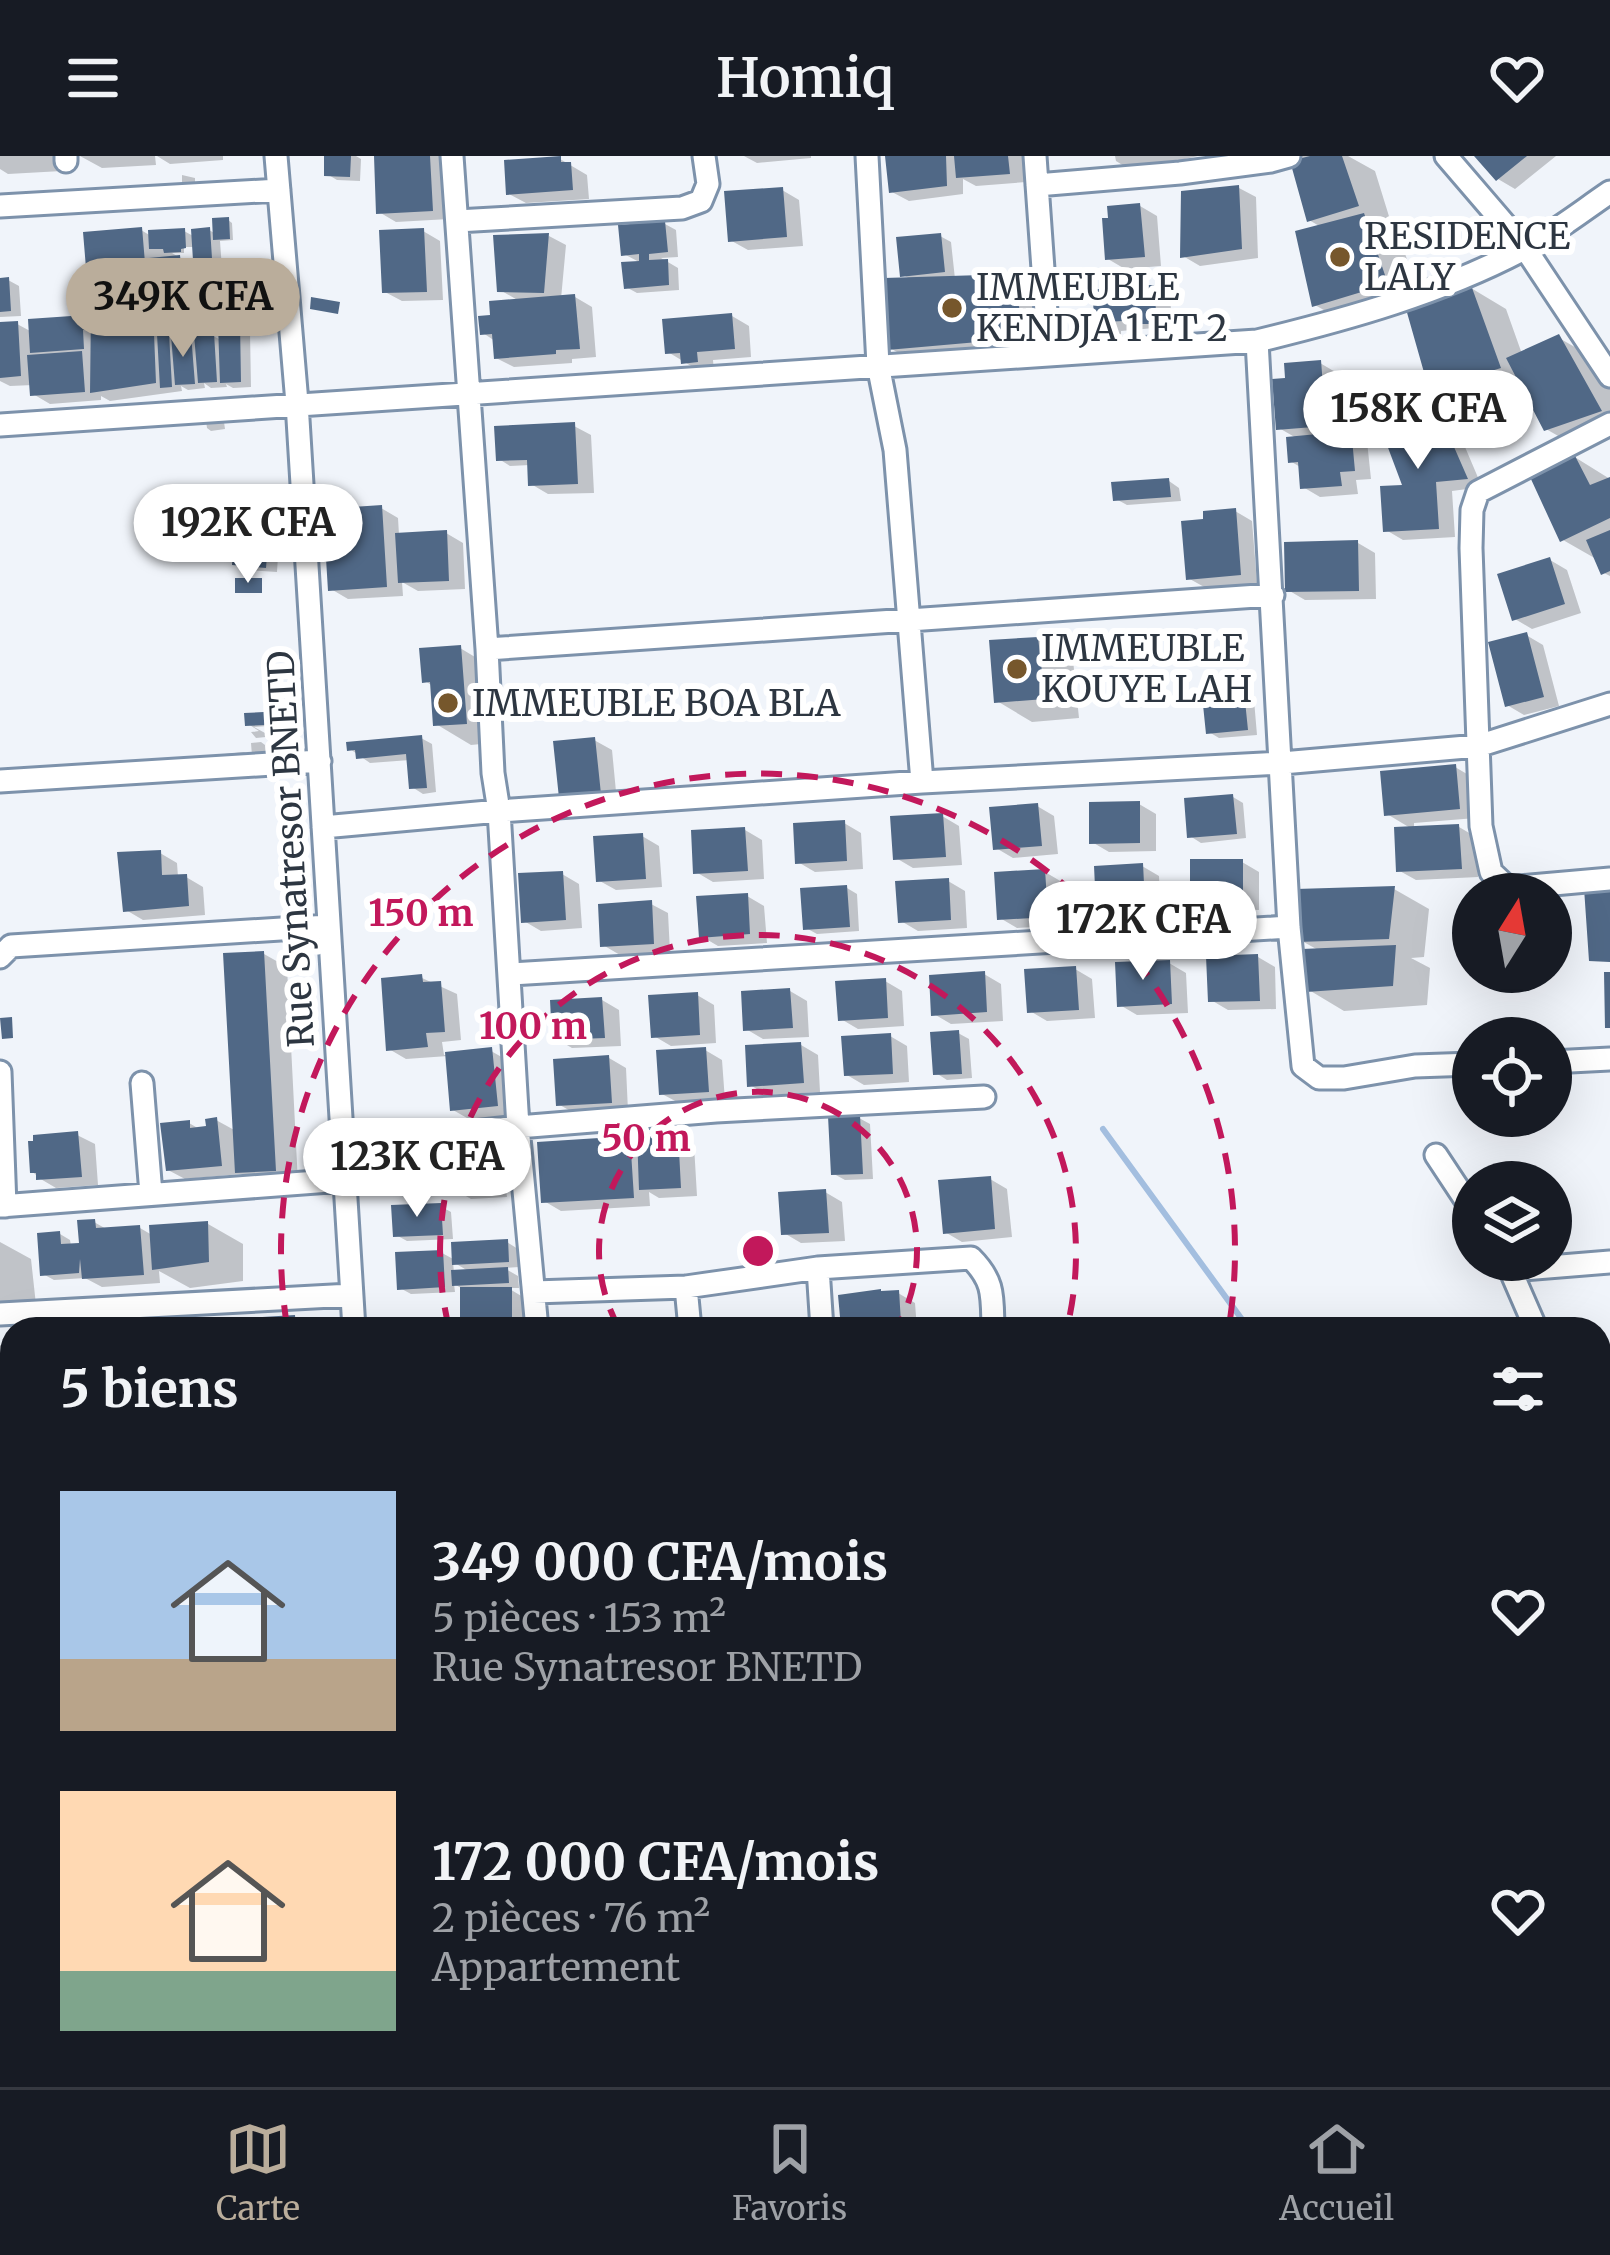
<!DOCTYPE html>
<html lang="fr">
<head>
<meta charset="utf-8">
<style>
	body { margin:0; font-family:Merriweather,serif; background:#20242c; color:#f1f3f6; height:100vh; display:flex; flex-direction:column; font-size:45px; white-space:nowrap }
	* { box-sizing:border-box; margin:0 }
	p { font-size:39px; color:#9ea1a6 }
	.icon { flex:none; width:66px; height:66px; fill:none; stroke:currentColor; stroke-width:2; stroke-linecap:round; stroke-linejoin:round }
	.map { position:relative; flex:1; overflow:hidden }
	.sheet { position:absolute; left:0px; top:1161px; width:1611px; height:771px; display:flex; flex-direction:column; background:#171b24; border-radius:36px 36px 0 0; box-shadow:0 12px 48px #0002 }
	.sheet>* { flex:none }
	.needle { width:78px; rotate:11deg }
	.tools { position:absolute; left:1452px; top:717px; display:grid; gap:24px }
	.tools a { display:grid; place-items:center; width:120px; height:120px; border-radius:50%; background:#171b24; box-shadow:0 12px 48px #0002; font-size:60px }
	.price { position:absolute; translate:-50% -102px; padding:0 27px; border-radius:42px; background:#fff; color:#222; font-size:39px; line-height:78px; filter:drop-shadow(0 3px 6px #0008) }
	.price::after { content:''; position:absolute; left:50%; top:72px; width:36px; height:27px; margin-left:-18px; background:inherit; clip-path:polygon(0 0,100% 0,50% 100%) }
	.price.current { background:#baad9b; color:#111 }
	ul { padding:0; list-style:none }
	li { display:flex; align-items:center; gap:36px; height:300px; padding:0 60px }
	li span { display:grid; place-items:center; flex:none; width:336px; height:240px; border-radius:0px; color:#555 }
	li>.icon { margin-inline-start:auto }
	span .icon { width:144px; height:144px; fill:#fffc; stroke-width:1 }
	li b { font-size:51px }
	h2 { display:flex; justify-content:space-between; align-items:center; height:144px; padding:0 60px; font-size:51px }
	header { display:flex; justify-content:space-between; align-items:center; height:156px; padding:0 60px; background:#171b24; font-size:54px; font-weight:600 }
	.tab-bar { display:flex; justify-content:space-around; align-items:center; height:168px; border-top:3px solid #363941; background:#171b24; font-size:33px; color:#9ea1a6 }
	.tab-bar a { display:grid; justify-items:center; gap:6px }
	.tab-bar .current { color:#baad9b }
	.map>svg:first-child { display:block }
</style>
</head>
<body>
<header><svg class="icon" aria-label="menu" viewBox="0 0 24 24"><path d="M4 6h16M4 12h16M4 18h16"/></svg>Homiq<svg class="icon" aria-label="heart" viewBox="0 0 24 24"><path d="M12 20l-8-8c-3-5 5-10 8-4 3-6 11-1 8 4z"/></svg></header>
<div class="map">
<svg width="1610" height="1931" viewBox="0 0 1610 1931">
	<rect width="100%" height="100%" fill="#f0f4fa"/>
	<!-- shadow -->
	<path fill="#0003" fill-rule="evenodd" d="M0 0H61L62 15 8 18 0 13Z
		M80 0H155L156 9 102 12Z
		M157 0H223V4L170 8Z
		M327 0H356L361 3 360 25 337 24 327 18Z
		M377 0H446L449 63 396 66 379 56Z
		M744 0H811V2L757 7Z
		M888 0H1023L1026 26 976 30 963 23V38L909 45 892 36Z
		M1115 0H1198L1132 15 1116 5Z
		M1267 0H1348L1375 15 1392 70 1385 72 1399 80 1423 150 1471 132 1506 153 1522 198 1559 182 1594 202 1610 230V283L1581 293 1546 273 1526 234 1467 253 1432 232 1408 151 1350 169 1315 149 1321 71 1309 64 1293 5Z
		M1478 0H1556L1515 33 1498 23Z
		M560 3 587 19 589 43 526 47 509 38Z
		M182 19 195 22V30L182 27Z
		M1239 32 1256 41 1258 102 1200 110 1183 100Z
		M782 34 799 44 803 90 748 94 730 84Z
		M1140 50 1157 60 1161 110 1125 113 1108 103Z
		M228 64 232 67 233 84 220 85 222 113 231 116V123H223L224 140 240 143V162H224L220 159V155L210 156 194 147 195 151 147 153 169 166 170 182 190 181 198 186 213 180 221 184 239 170 250 176 251 231 233 232 226 228 227 231 211 232 204 227 205 232 188 234 181 230 182 235 110 245 101 240V244L50 248 33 238V229L10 230 0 225V169L17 168 32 176 85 162 94 167 130 157 91 134 141 74 151 80 184 75 195 81 209 74 216 78ZM184 91H195L198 133H193L190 108 172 97H184Z
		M665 68 676 74 678 101 661 102 678 112 679 134 637 137 626 131 641 107 624 98Z
		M423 75 440 85 443 144 402 145 385 136Z
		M549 80 566 89 561 143 575 141 592 151 596 201 572 203V207L514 211 496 202 495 185 483 177 494 161 521 146 500 134Z
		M940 80 951 86 955 123 1014 121 1049 141 1056 201 925 212 890 192 912 124 903 119Z
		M8 124 19 130 21 160 0 161V125Z
		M1153 132 1170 142 1173 176H1161L1154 172 1121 175V180H1115L1098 170Z
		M732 160 749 170 751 201 713 204 714 215 701 216 668 196Z
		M1320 207 1337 217 1342 276 1350 275 1367 285 1371 323 1356 324 1358 338 1320 341 1303 331 1302 312 1290 305 1298 283 1279 272 1288 225Z
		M1437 255 1454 265 1482 331 1452 335 1455 381 1403 384 1386 374Z
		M220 263 224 266 225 273 211 275 207 272 206 265Z
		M574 270 591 279 594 337 548 338 531 328 530 309 510 310 499 303Z
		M1573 300 1610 323V420L1604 417 1598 404 1563 384Z
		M1169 325 1179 332 1181 345 1127 349 1116 343Z
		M236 343 245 346 243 356 234 353Z
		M381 352 398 362 399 379 446 377 463 387 465 433 418 435 402 426 403 440 348 443 331 433Z
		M1235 355 1252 365 1257 427 1206 432 1188 422Z
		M235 362 247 365 246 371 235 368Z
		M268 378 279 384 277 416 246 414 235 408Z
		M1358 387 1375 397 1376 443 1305 444 1288 434Z
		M1550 404 1567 414 1581 457 1532 473 1515 463Z
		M1526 479 1543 489 1559 550 1524 559 1507 549Z
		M1038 484 1073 504 1079 562 1032 566 997 545Z
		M460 492 495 513 501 586 471 589 436 568 433 530 425 525Z
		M1243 538 1254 544 1257 579 1219 582 1209 576Z
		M263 559 268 562V570L254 571 265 577 266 581 256 582 251 576 259 575 248 568Z
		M421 582 432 588 436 636 423 638 412 631 410 604 370 607 350 593Z
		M594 584 612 594 617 646 579 650Z
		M261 586 265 589 267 604 226 607 225 598 244 596 252 600 251 587Z
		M1455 611 1472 621 1476 662 1414 667V673L1459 671 1476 681 1478 721 1416 724 1398 714 1412 673 1387 658Z
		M1233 641 1243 647 1246 682 1201 687 1190 680Z
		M1139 648 1156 658V695L1109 696 1092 686Z
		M1037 650 1054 660 1058 698 1013 702 996 692Z
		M942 660 959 670 962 709 913 712 896 702Z
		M844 667 861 677 863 713 815 716 798 706Z
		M745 674 762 684 764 723 713 726 696 716Z
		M642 680 659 690 662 731 616 734 598 724Z
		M160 697 177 707 178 721H186L203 731 205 759 143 764 126 754Z
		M1242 706 1259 716V754L1210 753 1193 743Z
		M1142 710 1159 720 1161 757 1116 760 1099 750Z
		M1045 716 1062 726 1064 769 1017 772 1000 762Z
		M562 718 579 728 582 772 541 775 524 765Z
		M948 725 965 735 967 772 918 775 901 765Z
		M847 732 857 738 859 775 817 778 806 772Z
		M1394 733 1429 753 1424 801 1411 802 1430 812 1427 849 1344 855 1309 834 1320 795 1300 784Z
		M747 740 764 750 767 787 718 790 701 780Z
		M651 748 668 757 670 796 620 799 603 789Z
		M264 798 287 811 298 1027 261 1029 241 1018 185 1023 168 1014 189 967 201 974 216 964 236 975Z
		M1258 801 1275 811 1276 853 1228 854 1211 844Z
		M1169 807 1186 817 1188 857 1137 859 1120 849Z
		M1075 813 1092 823 1095 862 1047 865 1030 855Z
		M984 818 1001 828 1003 865 951 868 934 858Z
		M422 822 457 838 461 884 442 886 444 899 491 895 526 915 532 969 488 974 453 954 448 900 406 903 389 893Z
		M885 825 902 835 904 870 858 873 841 863Z
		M790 835 807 845 809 881 763 883 746 873Z
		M697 839 714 849 716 887 671 890 654 880Z
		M602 844 619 854 621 890 572 892 555 882Z
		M958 877 969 883 972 922 947 924 936 917Z
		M890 880 907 890 909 926 864 929 847 919Z
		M801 889 818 899 820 936 767 939 750 929Z
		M705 894 722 904 725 945 679 947 662 938Z
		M609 902 626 912 628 955 576 958 558 948Z
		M859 962 870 968 873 1023 845 1024 834 1018Z
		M77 979 95 988 98 1029 56 1032 39 1022 33 1016Z
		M677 979 694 989 697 1040 659 1042 649 1036 650 1050 561 1055 544 1045 630 983 640 989Z
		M433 993 444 999 445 1020 430 1021 419 1015Z
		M501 994 518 1004 519 1034H506L507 1041 471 1043 454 1033Z
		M990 1023 1007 1033 1012 1081 962 1086 945 1076Z
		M825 1036 842 1046 845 1085 801 1087 784 1077Z
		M440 1050 451 1056 453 1083 407 1085 396 1079Z
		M94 1066 108 1074 140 1072 152 1079 208 1068 243 1088V1125L190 1132 159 1115 160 1127 102 1131 85 1122 54 1124 43 1118 60 1078 70 1084 71 1090 82 1093Z
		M0 1086 31 1103 37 1158 0 1160Z
		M507 1086 518 1093 519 1111 504 1112 518 1120 519 1132H508L528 1144V1173H465L463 1133 454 1128 455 1136 411 1138 400 1132 442 1097 455 1104ZM453 1106 470 1116 454 1117Z
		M898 1137 915 1147 917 1173H849L844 1170Z
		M294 1162 311 1173H236Z
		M974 1166 978 1169 979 1173H959L958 1167Z
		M930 1167H948L952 1173H933Z
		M0 1189 5 1192 6 1220 12 1219V1247H0Z
		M0 1894 12 1902V1920H28L45 1931 0 1930Z
		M169 1920H211L181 1930Z"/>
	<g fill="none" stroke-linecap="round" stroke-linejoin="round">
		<!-- stream -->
		<path stroke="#a3bedf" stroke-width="6" d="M1103 973 1249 1173
			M1599 1738 1610 1749"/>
	</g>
	<!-- building -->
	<path fill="#506886" d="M324 0H351L350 21 324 20Z
		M374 0H430L433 55 376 58Z
		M561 0V6H571L573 34 506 39 504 4Z
		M885 0H946L947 30 889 37Z
		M954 0H1008L1010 18 956 22Z
		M1310 0H1342L1359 50 1307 66 1290 5Z
		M1474 0H1527L1496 25Z
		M1239 29 1242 93 1180 102 1181 35Z
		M783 31 787 81 728 86 724 35Z
		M1140 47 1145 101 1105 104 1102 62H1108L1107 50Z
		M1364 57 1388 128 1312 151 1295 75Z
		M229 61 230 83 213 84 212 62Z
		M665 65 668 96 649 98V104L668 103 669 129 624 133 621 106 639 105V98L621 100 618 69Z
		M142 71 147 131 88 136 83 76Z
		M210 71 215 150 196 151 191 73Z
		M185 72 186 92 181 93V96L164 97 163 93H149L148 74Z
		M424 72 427 136 382 137 379 74Z
		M549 77 544 137 497 136 493 79Z
		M941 77 945 116 900 121 896 81Z
		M180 99 185 147 154 150 149 102Z
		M1015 118 1023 182 887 194 884 122Z
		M9 121 11 155 0 156V122Z
		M1128 129H1154L1157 168H1141V164L1105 166V171L1095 172 1092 134Z
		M1471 129 1501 212 1429 234 1406 153Z
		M217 137H236V161H217Z
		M575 138 580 193 556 194V198L494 203 492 178 480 179 478 160 490 159 489 145Z
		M311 141 340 146 338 158 310 153Z
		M153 153 156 227 90 237 91 155Z
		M732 157 735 193 697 196 698 206 681 208 680 197 665 198 662 163Z
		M86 159 87 174H83L84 193 30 197 28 163Z
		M18 165 21 220 0 222V166Z
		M240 167 241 226 220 227 218 168Z
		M169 177 172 231 160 232 157 178Z
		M214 177 217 226 198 227 194 178Z
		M191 178 195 228 175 229 171 179Z
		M1559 178 1602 255 1544 275 1506 202Z
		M82 195 85 236 30 240 27 199Z
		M1321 204 1326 270 1276 274 1272 223 1285 222 1284 207Z
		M1437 252 1468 323 1436 326 1439 373 1383 376 1380 330 1402 329 1381 273Z
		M575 266 578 328 528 330 527 304 496 305 494 270Z
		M1351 272 1355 315 1340 316 1342 330 1300 333 1298 306 1288 307 1286 281 1339 276V273Z
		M1573 296 1590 329 1610 321V362L1560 386 1530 321Z
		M1169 322 1171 341 1113 345 1111 326Z
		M382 349 387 431 328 435 323 353Z
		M1236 352 1241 419 1186 424 1181 365 1203 363V355Z
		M234 373 269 375 266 412 232 409Z
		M447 374 449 425 398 427 395 377Z
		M1610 374V415L1601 419 1586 384Z
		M1358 384 1359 435 1285 436 1284 386Z
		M1550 401 1565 448 1512 465 1497 418Z
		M235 422H262V437H235Z
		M1527 476 1544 541 1505 551 1488 486Z
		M1038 481 1045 543 994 547 989 484Z
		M461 489 467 568 433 570 430 526 422 527 419 492Z
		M1244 535 1248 574 1206 578 1202 539Z
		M264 556 265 569 245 570 244 557Z
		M422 579 427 632 409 633 406 598 356 603 355 594 347 595 346 586Z
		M595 581 601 638 559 642 553 585Z
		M1456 608 1460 653 1384 660 1380 615Z
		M1233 638 1237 678 1187 682 1184 642Z
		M1140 645V687L1089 688V646Z
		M1038 647 1042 690 993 694 989 651Z
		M943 657 946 701 893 704 890 660Z
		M845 664 847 705 795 708 793 667Z
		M1459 668 1462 713 1396 716 1394 671Z
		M745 671 748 715 693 718 691 674Z
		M643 677 646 723 596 726 593 680Z
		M161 694 162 719 187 718 189 750 123 756 117 696Z
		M1190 703H1243V746L1190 745Z
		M1143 707 1145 749 1096 752 1094 710Z
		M1045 713 1048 761 997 764 994 716Z
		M563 715 566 764 521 767 518 717Z
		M949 722 951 764 898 767 895 725Z
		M847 729 850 771 803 774 800 732Z
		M1395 730 1389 783 1297 786 1296 733Z
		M1610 730V806L1589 805 1584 732Z
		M748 737 750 778 699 782 696 740Z
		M652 744 654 788 600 791 598 748Z
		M1396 789 1393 830 1306 836 1302 793Z
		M264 795 276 1015 235 1017 223 797Z
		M1258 798 1260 845 1208 846 1206 800Z
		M1170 804 1172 848 1117 851 1115 806Z
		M1076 810 1079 854 1027 857 1024 813Z
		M985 815 987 856 931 860 929 819Z
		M1604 816H1610V872H1605Z
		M422 818 423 826 441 825 445 876 426 877 428 891 386 895 381 822Z
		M886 822 888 862 838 865 835 825Z
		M790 832 793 872 743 875 741 835Z
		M698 836 700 879 651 882 648 839Z
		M602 841 605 882 552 884 550 844Z
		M12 861 13 882 2 883 0 862Z
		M959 874 962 918 933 919 930 876Z
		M891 877 893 918 844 920 841 880Z
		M801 886 804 927 747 931 745 889Z
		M492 891 498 950 450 955 445 896Z
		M706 891 709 936 659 939 656 894Z
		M609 899 612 947 556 950 553 903Z
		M860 959 863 1018 831 1019 828 960Z
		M217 961 222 1010 166 1015 160 967 190 964V972L206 970 205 963Z
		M78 975 82 1021 36 1024V1017H30L28 985H33V979Z
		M678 976 681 1032 639 1034 637 978Z
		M630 980 634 1042 541 1047 537 986Z
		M434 989 435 1016 416 1017 414 991Z
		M501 991 503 1025 490 1026 491 1033 451 1035 449 994Z
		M991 1020 995 1073 943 1078 938 1024Z
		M826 1033 829 1077 781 1079 778 1036Z
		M441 1047 443 1079 393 1081 391 1049Z
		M95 1063 96 1072 140 1069 144 1119 82 1123 80 1103 79 1117 40 1120 37 1077 60 1075 61 1088 79 1087 77 1064Z
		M208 1065 209 1106 152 1114 149 1069Z
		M508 1083 509 1106 452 1109 451 1086Z
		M443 1094 445 1131 397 1134 395 1096Z
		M508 1111 509 1127 452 1130 451 1114Z
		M460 1131H512V1173H460Z
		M881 1133V1135L899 1134 901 1167 841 1172 838 1139Z
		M295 1159 296 1173H233L232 1163Z
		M12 1216V1238H0V1217Z
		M12 1686V1729H10L2 1688Z
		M0 1891 12 1900V1914L0 1931Z
		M19 1920H33L48 1931H11Z"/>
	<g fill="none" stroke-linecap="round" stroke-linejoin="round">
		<defs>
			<path id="minor" d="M66 0V5
				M276 0 297 247 354 1173
				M452 0 487 493 493 617 499 655 518 971 537 1173
				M867 0 878 209 895 294 922 626
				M1035 0 1049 198
				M1446 0 1525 92 1610 220
				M1037 29 1180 17 1271 5 1289 0
				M0 50 279 34
				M457 65 682 52 701 45 708 28 704 0
				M1257 185 1289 771 1303 910 1319 922H1344L1415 910 1473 908
				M1610 268 1478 336 1472 354 1471 392 1481 670 1491 716 1508 732 1610 723
				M0 269 1257 185C1348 163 1441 137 1524 93 1554 77 1582 55 1610 36
				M487 493 1273 439
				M0 625 320 605
				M323 671 499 655 922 626 1282 607 1478 590 1610 548
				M0 801 11 790 328 770
				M511 818 1289 771
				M1551 906 1610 903
				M0 916 5 1050
				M142 927 151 1038
				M340 991 518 971 716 955 984 941
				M1436 999 1473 1055
				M0 1050 343 1024
				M1506 1104 1536 1173
				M818 1112 822 1173
				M1512 1114 1610 1106
				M686 1131 690 1173
				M534 1136 686 1131 818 1112 971 1102C995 1126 992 1141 993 1173
				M0 1158 351 1139
				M1599 1299 1610 1300
				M1599 1328 1610 1357
				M10 1350 12 1384
				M0 1825 12 1868
				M95 1920 113 1931
				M132 1920 136 1931
				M377 1920 378 1931
				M958 1920 986 1922 1019 1931
				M237 1931 240 1920
				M875 1931 946 1920"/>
		</defs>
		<!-- minor casing -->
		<use href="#minor" stroke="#7d92ab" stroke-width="27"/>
		<!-- minor -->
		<use href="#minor" stroke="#fff" stroke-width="21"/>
	</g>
	<!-- distance rings -->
	<g fill="none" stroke="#c2185b" stroke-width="6" stroke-dasharray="21 15">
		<path d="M619 1172A159 159 0 1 1 897 1172"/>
		<path d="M449 1172A318 318 0 1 1 1067 1172"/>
		<path d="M287 1170A477 477 0 1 1 1229 1170"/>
	</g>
	<!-- markers -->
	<g fill="#76572c" stroke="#fff" stroke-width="4.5">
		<circle cx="1340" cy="101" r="12"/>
		<circle cx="952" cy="152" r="12"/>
		<circle cx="1017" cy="513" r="12"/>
		<circle cx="448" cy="547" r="12"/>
	</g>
	<g text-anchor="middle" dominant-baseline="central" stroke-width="12" stroke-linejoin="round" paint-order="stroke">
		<!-- poi labels -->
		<g font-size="36" fill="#2d3641" stroke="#fff" text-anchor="start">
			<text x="1364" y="80">RESIDENCE<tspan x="1364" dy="41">LALY</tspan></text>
			<text x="976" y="131">IMMEUBLE<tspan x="976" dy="41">KENDJA 1 ET 2</tspan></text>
			<text x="1041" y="492">IMMEUBLE<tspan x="1041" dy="41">KOUYE LAH</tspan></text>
			<text x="472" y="547">IMMEUBLE BOA BLA</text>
		</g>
		<!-- street labels -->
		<g font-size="36" fill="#2d3641" stroke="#fff">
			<text transform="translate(291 693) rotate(-93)">Rue Synatresor BNETD</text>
		</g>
	</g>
	<circle cx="758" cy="1095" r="18" fill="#c2185b" stroke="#fff" stroke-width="6"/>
	<g font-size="36" text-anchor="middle" font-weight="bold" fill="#c2185b" stroke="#fff" stroke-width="12" stroke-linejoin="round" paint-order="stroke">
		<text x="421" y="770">150 m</text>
		<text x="533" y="883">100 m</text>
		<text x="646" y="995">50 m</text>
	</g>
</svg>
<div class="tools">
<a><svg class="needle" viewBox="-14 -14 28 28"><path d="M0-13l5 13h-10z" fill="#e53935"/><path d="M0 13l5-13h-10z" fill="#9ea1a6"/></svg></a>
<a><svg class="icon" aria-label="locate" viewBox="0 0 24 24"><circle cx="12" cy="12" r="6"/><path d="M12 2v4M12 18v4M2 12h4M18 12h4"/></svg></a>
<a><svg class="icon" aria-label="layers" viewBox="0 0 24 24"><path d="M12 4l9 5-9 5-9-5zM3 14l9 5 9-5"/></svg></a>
</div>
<b class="price current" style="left:183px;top:204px">349K CFA</b>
<b class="price" style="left:1418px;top:316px">158K CFA</b>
<b class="price" style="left:248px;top:430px">192K CFA</b>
<b class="price" style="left:1143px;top:827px">172K CFA</b>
<b class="price" style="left:417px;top:1064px">123K CFA</b>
<section class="sheet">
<h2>5 biens<svg class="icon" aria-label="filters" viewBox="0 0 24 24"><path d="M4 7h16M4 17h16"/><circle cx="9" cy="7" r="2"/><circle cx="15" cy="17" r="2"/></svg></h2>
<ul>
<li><span style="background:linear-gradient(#a9c7e8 70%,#b9a48a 0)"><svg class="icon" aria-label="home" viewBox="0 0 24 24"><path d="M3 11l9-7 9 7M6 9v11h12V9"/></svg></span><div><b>349 000 CFA/mois</b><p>5 pièces · 153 m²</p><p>Rue Synatresor BNETD</p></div><svg class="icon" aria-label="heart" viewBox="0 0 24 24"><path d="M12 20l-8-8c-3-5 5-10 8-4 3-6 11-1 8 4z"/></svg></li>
<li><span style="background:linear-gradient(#ffd9b3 75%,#7fa58c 0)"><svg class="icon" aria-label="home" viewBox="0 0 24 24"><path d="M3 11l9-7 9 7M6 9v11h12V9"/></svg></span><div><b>172 000 CFA/mois</b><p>2 pièces · 76 m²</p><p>Appartement</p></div><svg class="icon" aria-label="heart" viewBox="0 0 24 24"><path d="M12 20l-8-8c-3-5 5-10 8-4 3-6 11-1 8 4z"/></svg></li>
</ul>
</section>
</div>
<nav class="tab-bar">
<a class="current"><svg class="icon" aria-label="map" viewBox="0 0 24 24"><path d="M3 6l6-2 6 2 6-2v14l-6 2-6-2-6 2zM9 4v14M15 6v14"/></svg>Carte</a>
<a><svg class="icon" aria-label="saved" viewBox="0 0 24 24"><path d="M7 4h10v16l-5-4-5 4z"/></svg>Favoris</a>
<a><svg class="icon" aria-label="home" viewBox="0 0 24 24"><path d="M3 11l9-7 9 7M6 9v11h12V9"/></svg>Accueil</a>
</nav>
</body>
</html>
